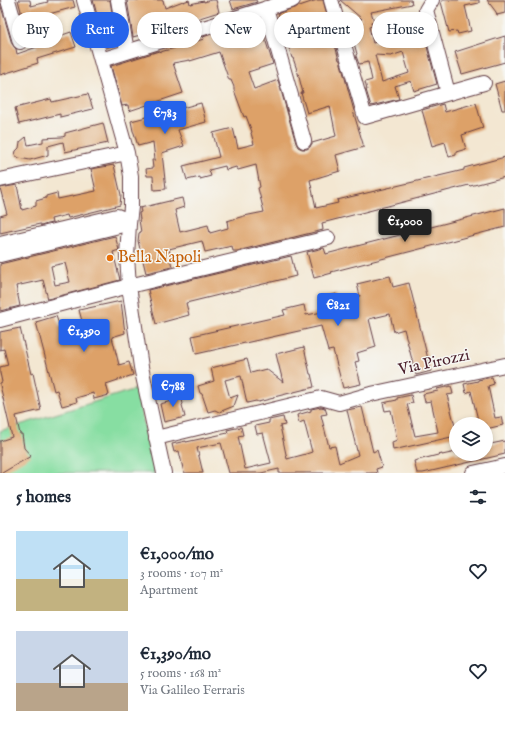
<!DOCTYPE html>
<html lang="en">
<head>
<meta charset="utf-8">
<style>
	body { margin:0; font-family:"IM FELL English",serif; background:#f2f2f3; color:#1f2937; height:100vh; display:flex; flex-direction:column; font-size:15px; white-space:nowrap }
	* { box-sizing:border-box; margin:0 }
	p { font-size:13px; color:#747a83 }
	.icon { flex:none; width:22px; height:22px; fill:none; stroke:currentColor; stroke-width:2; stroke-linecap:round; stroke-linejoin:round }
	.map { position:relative; height:473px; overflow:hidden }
	.sheet { display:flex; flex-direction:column; background:#fff; flex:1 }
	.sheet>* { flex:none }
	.top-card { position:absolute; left:12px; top:12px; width:481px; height:36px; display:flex; gap:8px }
	.buttons { position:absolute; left:449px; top:417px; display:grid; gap:8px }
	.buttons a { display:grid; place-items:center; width:44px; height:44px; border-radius:50%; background:#fff; box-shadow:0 2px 6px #0003; font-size:20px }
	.price { position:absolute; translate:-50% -34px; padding:0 9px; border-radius:4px; background:#2563eb; color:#fff; font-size:13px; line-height:26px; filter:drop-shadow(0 1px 2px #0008) }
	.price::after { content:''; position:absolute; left:50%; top:24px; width:12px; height:9px; margin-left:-6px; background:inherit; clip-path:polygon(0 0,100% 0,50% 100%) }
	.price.active { background:#222; color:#fff }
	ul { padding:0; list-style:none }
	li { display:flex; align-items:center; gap:12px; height:100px; padding:0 16px }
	li span { display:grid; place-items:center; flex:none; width:112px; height:80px; border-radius:0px; color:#555 }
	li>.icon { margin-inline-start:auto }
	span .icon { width:48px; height:48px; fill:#fffc; stroke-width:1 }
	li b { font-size:17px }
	h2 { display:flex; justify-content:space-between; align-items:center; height:48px; padding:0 16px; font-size:17px }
	.pill { padding:0 14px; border-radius:18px; background:#fff; box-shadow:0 2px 6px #0003; font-size:14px; line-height:36px }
	.pill.active { background:#2563eb; color:#fff }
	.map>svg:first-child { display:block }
</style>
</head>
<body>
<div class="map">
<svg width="505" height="473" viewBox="0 0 505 473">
	<rect width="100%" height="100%" fill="#f6f6f2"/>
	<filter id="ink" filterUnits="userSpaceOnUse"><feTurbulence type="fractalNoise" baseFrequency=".025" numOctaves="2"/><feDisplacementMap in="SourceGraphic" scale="8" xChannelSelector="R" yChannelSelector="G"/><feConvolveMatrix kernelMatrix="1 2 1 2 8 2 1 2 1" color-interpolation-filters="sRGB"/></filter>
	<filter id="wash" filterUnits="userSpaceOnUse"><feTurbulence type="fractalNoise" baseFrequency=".012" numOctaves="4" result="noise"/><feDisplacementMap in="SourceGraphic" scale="16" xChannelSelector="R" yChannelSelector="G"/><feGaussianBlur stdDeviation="0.9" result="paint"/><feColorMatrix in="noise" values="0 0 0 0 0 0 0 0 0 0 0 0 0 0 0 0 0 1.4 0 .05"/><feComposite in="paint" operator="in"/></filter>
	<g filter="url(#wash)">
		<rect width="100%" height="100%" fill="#f3e7d2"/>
		<!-- green -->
		<path fill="#87dea2" stroke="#687e66" d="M136 389 155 473H0V431Z"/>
		<g id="blocks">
			<!-- building -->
			<path fill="#dda168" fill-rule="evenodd" d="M18 0H30L31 6 48 2 47 0H73L75 7 45 15 51 39 71 32 76 47 37 59 38 63 0 75V3L12 44 16 49 17 54 37 47 32 32 27 33Z
				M93 0H110L117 45 106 48Z
				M127 0H163L165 8 183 1V2L189 0 190 4 204 1V2L211 0H216L219 12 190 21V22L166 29 165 28 133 37Z
				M230 0H256L257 2 233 9Z
				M317 0H323L339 60H340L354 111H353L364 147 336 155 340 171 310 180 316 208 338 203 337 200 464 170V168L505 157V177L470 186 469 185 322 223 323 230 237 251H233L232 246 205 252 202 241 169 249 171 258H170L172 267 146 273 138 241 139 233 141 232 139 220H140L139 213 141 212 140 208 182 198 184 207 175 210 180 232 208 225 210 233 228 228 227 221 244 216 264 212 258 188 260 187 256 165 238 170 236 167 226 170 225 166 209 170 211 176 200 179V177L187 180 183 166 219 157 213 133 233 128 238 148 254 144 251 133 252 132 246 116 244 117 234 90V87L231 80H229L219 52 190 61V60L173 63 183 93 129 111 128 105 122 106 111 66 159 51 160 52 175 48V46L181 44 182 45 204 39 203 37 224 30 227 41 241 35 238 26 259 20 273 64 248 72 254 89 278 80 296 143 298 147 302 149H307L310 147 312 143 336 136 330 106 307 113 301 93H303L298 73 293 58H292L287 42 290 41 285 25 278 18V16L279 13Z
				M340 0H411L412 4 371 12 374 21 371 22 372 26 369 27 373 43 422 28 437 84 414 91 411 81 395 86 399 99 371 106 366 90H367L365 82 372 80 368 62 359 64 356 56V55L357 54 348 22 362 19ZM403 52 409 73 382 82 375 55 391 56Z
				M442 0H479V3L465 6 471 31 458 34 457 31 449 32 441 2H442Z
				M487 0H505V13L497 15 496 12Z
				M505 36V62L462 74 455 52Z
				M505 81V110H502L495 84Z
				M88 94 93 109 60 117V114L19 124 15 108 51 99 52 102Z
				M201 103 206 122 178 130 184 146 162 153 166 189 154 190 153 176H147L146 169 153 168 152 160H155L153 142 138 146 134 133 133 131 131 121Z
				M476 103 483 128 462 135 466 149 456 152V155L449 157 445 142 432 146 422 110 443 104 445 112Z
				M103 123 108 143 65 152 63 142 48 146V155L30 160 19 158 15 155 16 151 19 148 20 142 26 137 28 145 43 142V138L62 137 65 136V133Z
				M114 165 121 195 120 205 68 218 67 215 51 219 52 223 47 224 41 226 40 224 0 233V216L7 214 0 188 17 185 22 210 36 206V201L46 198V196L57 193 58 199 96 191 91 169Z
				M505 208V227L331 272 332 273 314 278 307 252 324 248 326 254Z
				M115 236 119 250 113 252 120 280 48 299 43 280 16 286 20 306 0 311V264ZM65 263 70 282 55 285 51 266Z
				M291 256 296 276 186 303 189 315 156 324 148 290Z
				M390 276 393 287 409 283 431 371 416 375 404 329 394 332 390 314 369 319 376 347 357 353 359 361 355 362 361 384 343 388 333 350 328 351 321 326 196 354 192 336 285 315 283 310 304 305 306 315 323 312 319 299 336 294 338 301 360 296 357 284Z
				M121 301 125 333 112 337 119 365 129 362 133 375 106 384 109 395 94 399 93 393 76 398 77 402 62 406 57 390 54 391 36 322 56 316 60 327 82 321 79 310Z
				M20 328 31 374 33 373 41 410 16 416 20 434H22L24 448 31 456 2 473H0V441L12 437 0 385V383L2 382 0 373V367L8 365 4 349 0 350V332Z
				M304 347 310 374H311L314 387 274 397V398L258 402 256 401 247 403 241 376 225 380 230 398 238 395 234 406 219 412 215 410 208 412 202 394 200 393 198 386 214 381 211 368 247 359 251 373 266 369 283 382 276 354Z
				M492 377 494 384 488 386 495 418 501 417 503 425 486 429V424H479L471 391 466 393 464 384 478 381V380Z
				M451 386 453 394 447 395 455 426 456 427V436L393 450 392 442 397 440 391 410 385 411 383 403 397 400V398L411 395 413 403 407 404 415 436 438 432 431 401 425 402 423 394 438 391 437 389Z
				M180 391 183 404 182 405 185 417 164 422 160 404 172 401 170 393Z
				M321 407 325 408 327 414 321 415 329 447 335 446 339 463 358 455 347 410 362 407 373 452 377 450 382 467 376 469 377 473H279V469L261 473H229L221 443 197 448 203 473H184L179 451 174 452 172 444 186 441V442L228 433 227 430 241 427 243 435 238 436 245 469 271 463 263 433 257 434 255 426 269 423V420L283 417 285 425 280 426 287 459 306 454 312 452 304 421 299 423 297 415 311 411V409Z
				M505 441V454L423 473H417L414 461 442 454V455L456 452V454H486V445Z"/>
		</g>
	</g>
	<g filter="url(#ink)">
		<use href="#blocks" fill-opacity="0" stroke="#633d44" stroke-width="1"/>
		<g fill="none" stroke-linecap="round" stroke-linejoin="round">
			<defs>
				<path id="minor" d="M8 0 20 42
					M84 0 127 153 131 176V207L129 224 127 256 129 286 141 367 164 473
					M118 0 127 51
					M331 0 365 117 484 83
					M432 0 426 10 448 93
					M266 8 304 141
					M101 60 293 0
					M0 180 127 153
					M0 244 117 216 129 221
					M0 255 119 226 129 221
					M0 320 129 286 328 238
					M156 438 321 398 339 403 371 394 505 365
					M473 473 505 466"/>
			</defs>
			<!-- minor casing -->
			<use href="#minor" stroke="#633d44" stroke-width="16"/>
			<!-- minor -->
			<use href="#minor" stroke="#fff" stroke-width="14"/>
		</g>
	</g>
	<!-- markers -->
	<circle fill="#e8710a" stroke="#f6f6f2" stroke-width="1.5" cx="110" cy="258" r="4"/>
	<g text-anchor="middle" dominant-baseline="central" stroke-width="3" stroke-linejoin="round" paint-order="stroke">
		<!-- food labels -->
		<g font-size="16" fill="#c56008" stroke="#f6f6f2" text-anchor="start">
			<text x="118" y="258">Bella Napoli</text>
		</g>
		<!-- street labels -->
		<g font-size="16" fill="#4a1f2b" stroke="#f6f6f2">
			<text transform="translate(434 363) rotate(-12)">Via Pirozzi</text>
		</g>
	</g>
</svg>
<div class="buttons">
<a><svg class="icon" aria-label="layers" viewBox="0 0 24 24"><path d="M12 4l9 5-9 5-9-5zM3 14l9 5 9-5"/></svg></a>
</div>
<b class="price" style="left:165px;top:135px">€783</b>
<b class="price active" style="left:405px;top:243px">€1,000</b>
<b class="price" style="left:338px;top:327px">€821</b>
<b class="price" style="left:84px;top:353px">€1,390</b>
<b class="price" style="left:173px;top:408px">€788</b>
<div class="top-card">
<a class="pill">Buy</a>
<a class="pill active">Rent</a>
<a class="pill">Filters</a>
<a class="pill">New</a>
<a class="pill">Apartment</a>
<a class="pill">House</a>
</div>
</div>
<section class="sheet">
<h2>5 homes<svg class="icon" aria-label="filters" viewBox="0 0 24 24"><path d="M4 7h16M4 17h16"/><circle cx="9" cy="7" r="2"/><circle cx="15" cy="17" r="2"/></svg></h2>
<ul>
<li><span style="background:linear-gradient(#bfe0f5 60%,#c2b280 0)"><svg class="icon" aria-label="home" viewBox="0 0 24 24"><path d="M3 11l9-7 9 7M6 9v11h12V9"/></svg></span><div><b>€1,000/mo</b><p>3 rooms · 107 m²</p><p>Apartment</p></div><svg class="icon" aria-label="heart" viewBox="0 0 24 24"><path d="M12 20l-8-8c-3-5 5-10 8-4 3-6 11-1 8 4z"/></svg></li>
<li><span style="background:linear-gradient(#c9d6e8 65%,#b9a48a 0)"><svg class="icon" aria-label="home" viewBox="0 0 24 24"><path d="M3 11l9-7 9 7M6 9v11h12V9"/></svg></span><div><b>€1,390/mo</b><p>5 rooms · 168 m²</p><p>Via Galileo Ferraris</p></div><svg class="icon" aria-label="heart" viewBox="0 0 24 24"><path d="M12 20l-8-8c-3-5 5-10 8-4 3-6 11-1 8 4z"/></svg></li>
</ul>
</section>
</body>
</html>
